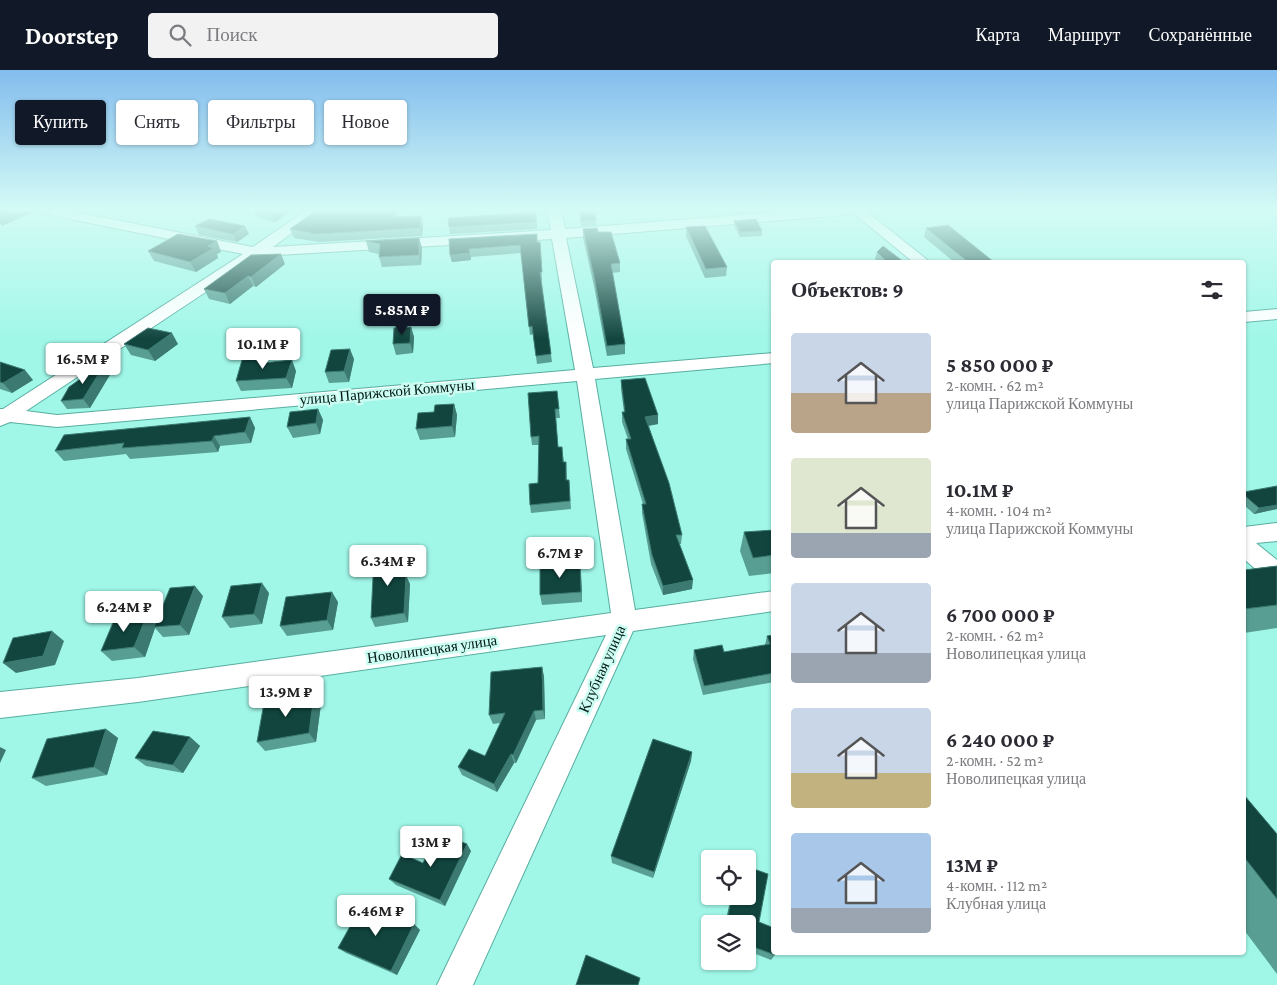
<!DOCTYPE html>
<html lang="ru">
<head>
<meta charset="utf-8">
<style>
	body { margin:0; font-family:"Crimson Pro",serif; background:#f2f2f3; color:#2b2b33; height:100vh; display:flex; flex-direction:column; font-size:19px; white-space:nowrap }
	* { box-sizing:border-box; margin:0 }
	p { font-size:16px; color:#7c7c81 }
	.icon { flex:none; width:28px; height:28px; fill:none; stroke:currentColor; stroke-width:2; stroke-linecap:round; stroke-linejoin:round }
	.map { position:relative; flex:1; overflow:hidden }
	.details { position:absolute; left:771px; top:190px; width:475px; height:695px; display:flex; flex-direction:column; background:#fff; border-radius:5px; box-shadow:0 1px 4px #0004 }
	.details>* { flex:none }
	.guide { position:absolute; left:15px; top:30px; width:475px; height:45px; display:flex; gap:10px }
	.controls { position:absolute; left:701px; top:780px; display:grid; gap:10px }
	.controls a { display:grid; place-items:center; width:55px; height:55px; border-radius:5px; background:#fff; box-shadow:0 1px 4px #0004; font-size:25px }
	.price { position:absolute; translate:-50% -42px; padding:0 11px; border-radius:5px; background:#fff; color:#222; font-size:16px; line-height:32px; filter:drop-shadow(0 1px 2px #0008) }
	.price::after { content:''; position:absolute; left:50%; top:30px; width:15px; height:11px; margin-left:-8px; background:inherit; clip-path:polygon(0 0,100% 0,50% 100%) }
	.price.current { background:#111827; color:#fff }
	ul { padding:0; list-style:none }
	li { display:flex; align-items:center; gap:15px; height:125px; padding:0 20px }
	li span { display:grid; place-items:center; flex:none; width:140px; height:100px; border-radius:5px; color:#555 }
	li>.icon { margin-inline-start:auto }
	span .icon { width:60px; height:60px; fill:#fffc; stroke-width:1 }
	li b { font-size:21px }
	h2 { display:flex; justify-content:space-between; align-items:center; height:60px; padding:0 20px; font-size:21px }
	.pill { padding:0 18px; border-radius:5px; background:#fff; box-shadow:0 1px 4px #0004; font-size:18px; line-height:45px }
	.pill.current { background:#111827; color:#fff }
	header { display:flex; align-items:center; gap:30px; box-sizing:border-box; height:70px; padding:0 25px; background:#111827; color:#fff }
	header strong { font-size:24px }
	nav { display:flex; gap:28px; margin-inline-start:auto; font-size:18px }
	.search { width:350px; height:45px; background:#f2f2f3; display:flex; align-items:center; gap:12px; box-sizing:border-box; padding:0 18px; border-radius:5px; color:#7c7c81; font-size:19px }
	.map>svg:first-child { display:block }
</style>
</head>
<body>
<header>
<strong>Doorstep</strong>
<div class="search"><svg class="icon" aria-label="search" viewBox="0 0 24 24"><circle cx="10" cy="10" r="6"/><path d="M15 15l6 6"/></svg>Поиск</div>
<nav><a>Карта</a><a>Маршрут</a><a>Сохранённые</a></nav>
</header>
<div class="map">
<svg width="1277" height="915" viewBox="0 0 1277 915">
	<rect width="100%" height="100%" fill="#a0f7e8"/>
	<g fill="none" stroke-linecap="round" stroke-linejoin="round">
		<defs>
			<path id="minor" d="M43 141H70L253 177 305 141H321L273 177 551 160 547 141H561L565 159 794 141H851L844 145 566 168 593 298 774 283V293L595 309 635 540 774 521V541L633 561 473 915H437L606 565 138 632 0 648V622L138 608 611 543 577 311 57 357 10 352 0 356V339H3L243 184 50 145ZM552 169 575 300 57 345 26 341 260 186Z
				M851 141H866L930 192H913Z
				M1277 239V249L1244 252V242Z
				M1277 453V471L1256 473 1277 490V514L1269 511 1244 489V457Z"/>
		</defs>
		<!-- minor casing -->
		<use href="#minor" stroke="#57aea0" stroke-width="2"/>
		<!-- minor -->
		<use href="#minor" fill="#fff" fill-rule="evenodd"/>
	</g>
	<!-- wall -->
	<path fill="#589e93" d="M253 141H292L275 152 256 147Z
		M316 141H396L397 147 421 146 423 154 422 166 319 172 294 168 290 159Z
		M579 141H599V143H595L596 155 581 156Z
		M729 141H750L749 143 729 144Z
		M537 149V159L450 164 449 157Z
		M734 151 762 161V166L740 167 734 156Z
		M195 156H245L249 164 237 172 199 165Z
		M686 157 727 197 726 206 705 208 686 166Z
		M926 158 994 192H954L924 167Z
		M583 159 598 162 620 193V202L612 203 625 274V284L607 286 594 216 583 168Z
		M419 168 422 178 421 195 382 197 379 187V184L369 182 366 171Z
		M449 169 540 172 542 210H541L552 292 537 294 533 264 530 265 521 183 471 187V190L452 192 450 185Z
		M217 171 221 182 217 184 218 188 196 202 154 191 148 181Z
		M877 182 904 192H878L875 189Z
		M285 194 256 217 253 216 230 234 209 229 204 219Z
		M411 257 414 267 413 283 396 285 393 274Z
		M124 274H178L155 291 131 285Z
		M354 289 349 312 329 313 325 302Z
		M0 292 33 310 12 323 0 319Z
		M266 292 296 301 292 318 241 321 236 311Z
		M114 298 90 338 67 339 61 331Z
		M621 310 658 345V354L649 356 682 465 681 474H679L692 519 663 525 651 494 642 443V434H643L626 379V369H628L622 352V342H624L621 319Z
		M557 321 560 348H556L558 377 563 386 564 392H566L567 410H569L571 439 531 443 530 435 538 413 539 375H532L531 367Z
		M454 334 457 345 455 367 420 370 416 359 434 342Z
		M318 339 323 350 320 364 293 368 287 357Z
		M250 347 255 358 251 373 220 376 218 382 130 389 126 384 64 391 55 381Z
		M1277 416V439L1254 444 1244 435V422Z
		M774 460V503L749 506 740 481 744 462Z
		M403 492V506L410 514 408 552 375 557 371 548Z
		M1277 496V558L1244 563V500Z
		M581 503 582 532 542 535 540 525Z
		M269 523 262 554 230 558 222 547Z
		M203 526 189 565 163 567 155 558 145 587 112 591 101 581 155 554Z
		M338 532 333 560 287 566 280 556Z
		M774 565V612L703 625 693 589 694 580 724 582 765 575 767 566Z
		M542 597 544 607 545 649 536 650 516 693H514L497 722 462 705 458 697 485 686 500 653 493 654 489 645Z
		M321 634 316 672 265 681 257 672Z
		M106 659 118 668 107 705 46 716 32 708Z
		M190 667 200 676 183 703 146 696 135 688Z
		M692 682 691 691 653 808 612 793 611 786Z
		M1244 725 1277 764V904L1244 860Z
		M471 781 445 836 396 815 389 809Z
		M731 826H748L759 852 775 885 771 890 748 881V854H725Z
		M414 854 420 860 397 905 346 883 338 878Z"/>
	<!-- shaded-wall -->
	<path fill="#3c7a71" d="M12 141H36L2 156 0 153V146Z
		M276 141H292L275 152 272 144Z
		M421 146 423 154 422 166 420 158Z
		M245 156 249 164 237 172 233 164Z
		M419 168 422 178 421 195 419 185Z
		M217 171 221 182 217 184 218 188 196 202 190 192 208 176Z
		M469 179 471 190 452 192 450 185Z
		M281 184 285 194 256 217 251 207Z
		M248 206 253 216 230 234 225 223Z
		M411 257 414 267 413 283 410 273Z
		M172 263 178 274 155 291 148 280Z
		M350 279 354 289 349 312 344 301Z
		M108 289 114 298 90 338 83 329Z
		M292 290 296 301 292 318 286 308Z
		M25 300 33 310 12 323 3 313Z
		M454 334 457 345 455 367 452 356Z
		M318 339 323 350 320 364 316 353Z
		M658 345V354L645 356V347Z
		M250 347 255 358 251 373 245 362Z
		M214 366 220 376 218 382 212 371Z
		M1277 435V439L1254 444 1259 438Z
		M399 483 403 492 402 515 398 506Z
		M580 493 581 503 582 532 581 522Z
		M406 505 410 514 408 552 404 543Z
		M693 510 692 519 663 525V516Z
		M262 513 269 523 262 554 254 544Z
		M195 516 203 526 189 565 180 555Z
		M332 522 338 532 333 560 327 550Z
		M147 545 156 555 154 557 155 558 145 587 134 577Z
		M52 561 64 571 55 595 16 603 3 593Z
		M542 597 544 607 545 649 543 640Z
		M314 625 321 634 316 672 309 663Z
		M534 641 536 650 516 693 513 685Z
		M106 659 118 668 107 705 94 697Z
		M190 667 200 676 183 703 173 695Z
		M0 677 6 680 0 693Z
		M692 682 691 691 653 808 654 802Z
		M511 684 514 693 497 722 494 714Z
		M467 774 471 781 445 836 440 830Z
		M414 854 420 860 397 905 391 901Z"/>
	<!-- building -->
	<path fill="#11453e" stroke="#3c7a71" d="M0 141H12L0 146Z
		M260 141H276L272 144Z
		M316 141H395V147L421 146 420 158 316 164 290 159Z
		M580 141H594L596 150 581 151Z
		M536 142V152L449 157 448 148Z
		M209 149 245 156 233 164 195 156Z
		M756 149 762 161 740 162 734 151Z
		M948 155 994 192H968L926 158Z
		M705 156 727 197 706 199 686 157Z
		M597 158 598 162H611L620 193 611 194 625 274 607 276 594 206 583 159Z
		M178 164 217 171 208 176 214 178 190 192 148 181Z
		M537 164V172H540L542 202H540L551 284 536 286 532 256 529 257 520 175 469 179 470 183 450 185 449 169Z
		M419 168V185L379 187 380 174 366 171Z
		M883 176 904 192H887L877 182Z
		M281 184 251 207 248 206 225 223 204 219 251 185Z
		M411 257 410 273 393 274 394 258Z
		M148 258 172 263 148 280 124 274Z
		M350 279 344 301 325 302 331 280Z
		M264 288 263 293 292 290 286 308 236 311 242 290Z
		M108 289 83 329 61 331 69 317Z
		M0 292 25 300 3 313 0 312Z
		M645 308 658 345 645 347 669 413 682 465H676L693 510 663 516 652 485 642 434H646L626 369H631L622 342H625L621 310Z
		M557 321 559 339H555L558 377H562L563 392H566V410H569L570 431 530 435 529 414 538 413 539 366 531 367 528 323Z
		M454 334 452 356 416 359 418 343 434 342 435 335Z
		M318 339 316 353 287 357 290 342Z
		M250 347 245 362 214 366 212 371 122 378 124 373 55 381 64 365Z
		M1277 416V435L1259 438 1244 425V422Z
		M774 460V485L753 488 744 462Z
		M399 483 398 506 406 505 404 543 371 548 374 487Z
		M580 493 581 522 540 525V496Z
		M1277 496V535L1244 539V500Z
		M262 513 254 544 222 547 231 516Z
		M195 516 180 555 154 557 170 518Z
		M332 522 327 550 280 556 286 527Z
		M147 545 134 577 101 581 115 548Z
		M52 561 43 586 3 593 13 568Z
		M774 565V603L704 616 694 580 722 575 724 582 770 574 767 566Z
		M542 597 543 640 534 641 513 685 511 684 494 714 458 697 469 679 485 686 505 643 489 645 491 602Z
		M314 625 309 663 257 672 264 633Z
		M106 659 94 697 32 708 47 669Z
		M153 661 190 667 173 695 135 688Z
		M653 669 692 682 654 802 611 786Z
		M1244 725 1277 764V829L1244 787Z
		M438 763 467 774 440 830 389 809 402 784 423 793Z
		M748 797 768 804 759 852 774 858V882H775V885L748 875V854H726L732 826H748Z
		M363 833 414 854 391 901 338 878Z
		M586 885 640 908 638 915H576Z"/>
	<!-- sky -->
	<linearGradient id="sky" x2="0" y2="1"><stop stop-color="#83bdee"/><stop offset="0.52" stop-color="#d4fbf5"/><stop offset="1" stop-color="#d4fbf5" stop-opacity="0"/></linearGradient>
	<rect width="1277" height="269" fill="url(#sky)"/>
	<g text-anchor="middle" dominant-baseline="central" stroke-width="5" stroke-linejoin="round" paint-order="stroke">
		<!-- street labels -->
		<g font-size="15" fill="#001814" stroke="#ccfdf3">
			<text transform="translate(387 322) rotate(-5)">улица Парижской Коммуны</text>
			<text transform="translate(432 579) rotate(-8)">Новолипецкая улица</text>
			<text transform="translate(602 599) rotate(-66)">Клубная улица</text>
		</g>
	</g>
</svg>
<div class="controls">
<a><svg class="icon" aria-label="locate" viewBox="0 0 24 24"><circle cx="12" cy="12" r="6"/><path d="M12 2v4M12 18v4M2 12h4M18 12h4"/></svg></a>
<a><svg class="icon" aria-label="layers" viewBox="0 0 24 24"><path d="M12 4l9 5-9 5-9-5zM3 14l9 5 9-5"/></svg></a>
</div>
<b class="price current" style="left:402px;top:266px">5.85M ₽</b>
<b class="price" style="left:263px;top:300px">10.1M ₽</b>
<b class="price" style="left:83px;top:315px">16.5M ₽</b>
<b class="price" style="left:560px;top:509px">6.7M ₽</b>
<b class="price" style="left:388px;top:517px">6.34M ₽</b>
<b class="price" style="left:124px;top:563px">6.24M ₽</b>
<b class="price" style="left:286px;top:648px">13.9M ₽</b>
<b class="price" style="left:431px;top:798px">13M ₽</b>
<b class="price" style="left:376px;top:867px">6.46M ₽</b>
<div class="guide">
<a class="pill current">Купить</a>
<a class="pill">Снять</a>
<a class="pill">Фильтры</a>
<a class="pill">Новое</a>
</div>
<section class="details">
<h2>Объектов: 9<svg class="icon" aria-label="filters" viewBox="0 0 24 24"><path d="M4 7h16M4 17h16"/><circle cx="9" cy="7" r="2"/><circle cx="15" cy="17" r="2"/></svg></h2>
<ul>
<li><span style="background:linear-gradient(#c9d6e8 60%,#b9a48a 0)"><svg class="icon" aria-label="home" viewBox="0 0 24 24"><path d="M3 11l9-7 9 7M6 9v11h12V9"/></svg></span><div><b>5 850 000 ₽</b><p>2-комн. · 62 m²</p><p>улица Парижской Коммуны</p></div></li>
<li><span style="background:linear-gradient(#dfe7d0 75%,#9aa5b1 0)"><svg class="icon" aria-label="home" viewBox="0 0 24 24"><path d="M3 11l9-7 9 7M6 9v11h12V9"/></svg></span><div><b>10.1M ₽</b><p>4-комн. · 104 m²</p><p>улица Парижской Коммуны</p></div></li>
<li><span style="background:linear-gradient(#c9d6e8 70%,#9aa5b1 0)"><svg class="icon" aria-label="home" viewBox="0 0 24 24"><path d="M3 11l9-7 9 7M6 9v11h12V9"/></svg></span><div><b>6 700 000 ₽</b><p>2-комн. · 62 m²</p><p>Новолипецкая улица</p></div></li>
<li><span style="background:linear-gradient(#c9d6e8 65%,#c2b280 0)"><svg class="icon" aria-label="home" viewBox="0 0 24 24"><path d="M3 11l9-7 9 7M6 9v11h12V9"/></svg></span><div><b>6 240 000 ₽</b><p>2-комн. · 52 m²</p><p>Новолипецкая улица</p></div></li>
<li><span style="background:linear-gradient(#a9c7e8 75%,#9aa5b1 0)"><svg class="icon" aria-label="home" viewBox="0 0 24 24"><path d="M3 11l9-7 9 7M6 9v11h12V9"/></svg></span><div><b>13M ₽</b><p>4-комн. · 112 m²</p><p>Клубная улица</p></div></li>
</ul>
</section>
</div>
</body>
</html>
